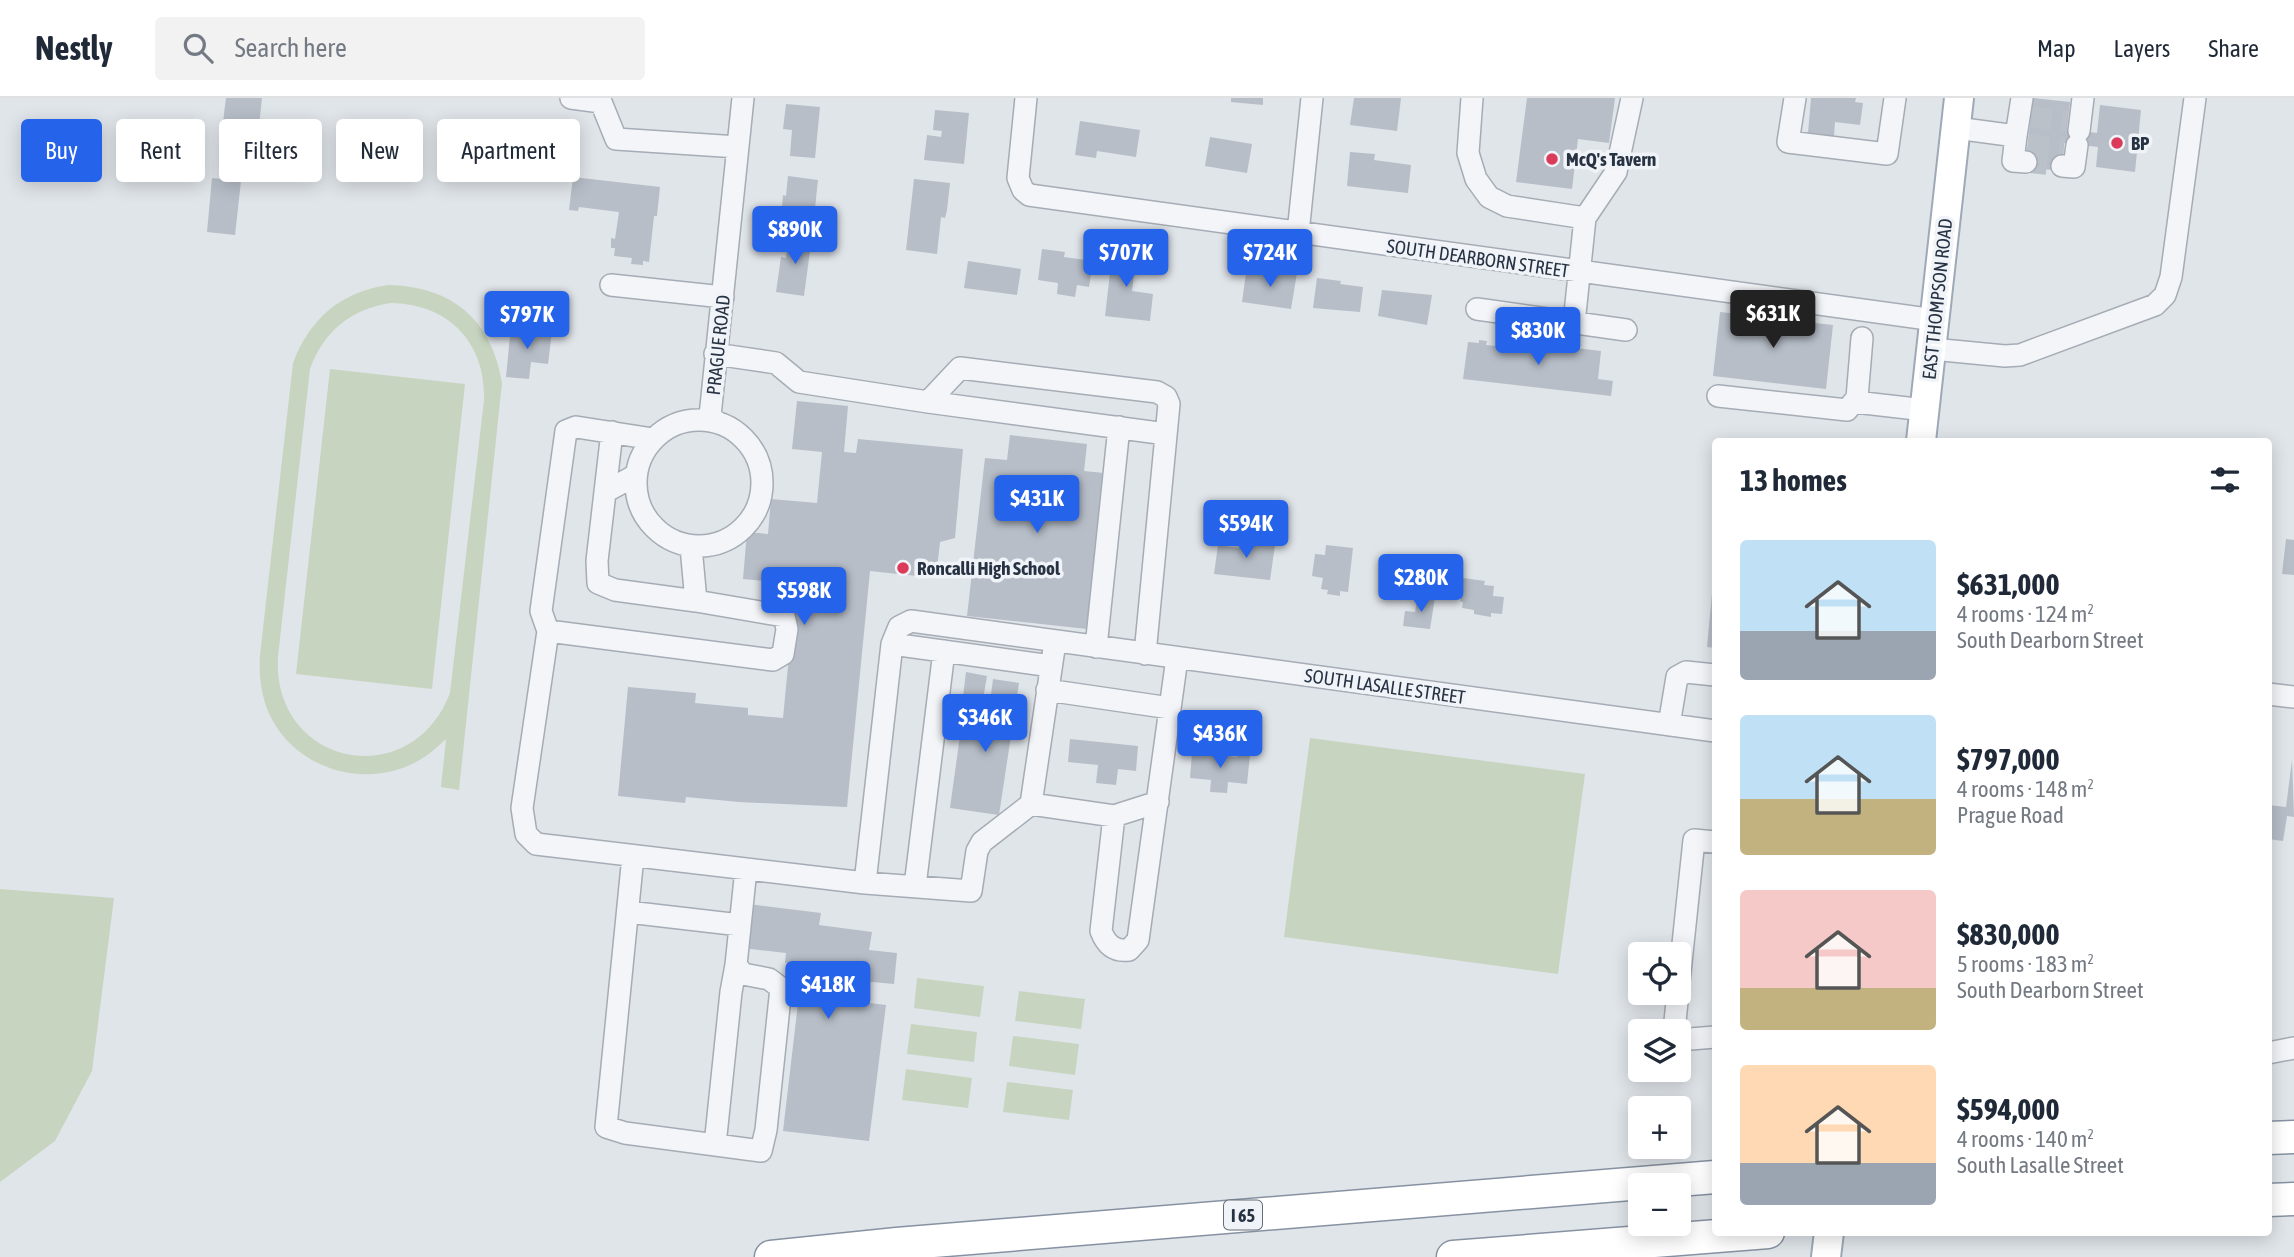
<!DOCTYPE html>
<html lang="en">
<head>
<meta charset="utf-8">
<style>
	body { margin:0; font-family:"Asap Condensed",sans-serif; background:#f2f2f3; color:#1f2937; height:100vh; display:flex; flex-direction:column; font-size:26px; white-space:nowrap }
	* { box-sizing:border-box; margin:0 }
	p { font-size:23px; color:#747a83 }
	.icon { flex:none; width:38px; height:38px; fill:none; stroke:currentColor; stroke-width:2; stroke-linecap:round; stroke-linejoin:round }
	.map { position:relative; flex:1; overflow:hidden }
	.side { position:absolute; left:1712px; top:340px; width:560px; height:798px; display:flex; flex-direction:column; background:#fff; border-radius:7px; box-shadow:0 4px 18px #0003 }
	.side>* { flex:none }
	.banner { position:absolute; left:21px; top:21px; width:665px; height:63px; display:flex; gap:14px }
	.buttons { position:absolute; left:1628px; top:844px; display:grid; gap:14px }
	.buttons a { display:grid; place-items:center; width:63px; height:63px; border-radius:7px; background:#fff; box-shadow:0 4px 18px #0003; font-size:35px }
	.price { position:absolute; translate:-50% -60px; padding:0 16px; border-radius:7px; background:#2563eb; color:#fff; font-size:23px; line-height:46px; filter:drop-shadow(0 2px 4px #0008) }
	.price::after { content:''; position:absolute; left:50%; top:42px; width:21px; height:16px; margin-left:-10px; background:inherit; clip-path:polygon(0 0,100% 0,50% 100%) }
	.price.on { background:#222; color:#fff }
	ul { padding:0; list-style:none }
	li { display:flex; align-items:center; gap:21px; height:175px; padding:0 28px }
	li span { display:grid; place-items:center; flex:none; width:196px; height:140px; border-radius:7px; color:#555 }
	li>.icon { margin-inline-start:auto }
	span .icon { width:84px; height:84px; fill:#fffc; stroke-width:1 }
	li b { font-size:30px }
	h2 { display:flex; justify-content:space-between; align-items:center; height:84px; padding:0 28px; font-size:30px }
	.chip { padding:0 24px; border-radius:7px; background:#fff; box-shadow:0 4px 18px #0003; font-size:24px; line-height:63px }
	.chip.on { background:#2563eb; color:#fff }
	header { display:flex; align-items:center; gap:42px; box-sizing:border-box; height:98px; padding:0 35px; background:#fff; border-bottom:2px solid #e0e1e3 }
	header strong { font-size:33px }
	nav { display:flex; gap:38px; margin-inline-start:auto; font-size:24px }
	.search { width:490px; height:63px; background:#f2f2f3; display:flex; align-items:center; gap:18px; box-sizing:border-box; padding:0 24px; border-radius:7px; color:#747a83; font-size:26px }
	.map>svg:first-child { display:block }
</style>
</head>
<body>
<header>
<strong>Nestly</strong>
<div class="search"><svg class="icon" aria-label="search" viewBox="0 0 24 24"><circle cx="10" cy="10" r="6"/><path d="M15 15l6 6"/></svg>Search here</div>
<nav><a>Map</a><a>Layers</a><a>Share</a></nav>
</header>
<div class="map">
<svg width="2294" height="1159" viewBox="0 0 2294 1159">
	<rect width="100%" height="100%" fill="#e0e5ea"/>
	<!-- green -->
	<path fill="#c7d5c0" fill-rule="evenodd" d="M388 187C452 188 492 222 502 285L459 692 441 689 446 641C437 649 428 658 416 664 360 694 285 667 265 605 260 589 259 573 260 557L293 265C310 220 341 194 388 187ZM391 205C448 206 486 244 484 302L450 595C411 697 272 668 278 559L310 271C324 233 351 211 391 205Z
		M330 271 465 286 432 591 296 576Z
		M1310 640 1585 676 1558 876 1284 839Z
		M0 791 114 800 92 973 55 1043 0 1084Z
		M917 880 984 888 980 919 914 910Z
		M1019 893 1085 901 1081 931 1015 923Z
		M911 926 977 934 974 964 907 956Z
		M1013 938 1079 946 1075 977 1009 968Z
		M906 971 972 980 968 1010 902 1002Z
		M1007 984 1073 992 1069 1022 1003 1014Z"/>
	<!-- building -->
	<path fill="#b7bec8" d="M226 0H262L259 28 223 24Z
		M1231 0H1263V7L1231 4Z
		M1354 0H1401L1397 33 1350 27Z
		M1527 0H1615L1609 45 1578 41 1572 91 1516 84Z
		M1811 0H1856L1855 4 1863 5 1860 27 1835 24 1834 38 1808 35Z
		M2033 0 2070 4 2067 31 2097 35 2100 7 2141 12 2135 74 2096 69 2098 49 2064 45 2061 73 2025 69Z
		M786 6 820 9 815 60 790 58 792 32 783 31Z
		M935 12 969 15 964 66 924 62 927 37 941 39 942 33 933 32Z
		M1080 23 1140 32 1136 59 1097 53 1096 60 1075 57Z
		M1210 39 1252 46 1247 75 1205 68Z
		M1350 54 1375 56 1374 62 1411 67 1408 95 1347 88Z
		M788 78 818 82 815 110 825 111 824 124 800 123 799 133 780 131 783 97 786 98Z
		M573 79 660 89 657 118H654L649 164 643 163V167L631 166 632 160 614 158 615 150H611V140L615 141 619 114 579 109 578 113 569 112Z
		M212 80 241 83 235 137 207 134Z
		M914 81 950 85 947 112 945 120 941 119 937 156 906 152Z
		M789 135 812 138 804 198 776 194 781 159 786 160Z
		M1113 149 1137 152 1132 193 1153 196 1150 223 1105 218Z
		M1042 151 1065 154 1064 159 1093 163 1089 189 1077 187 1075 199 1057 196 1058 185 1038 182Z
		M968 163 1021 171 1017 197 964 190Z
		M1267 173 1297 175 1291 211 1242 204 1246 175 1267 178Z
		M1317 180 1341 183 1340 186 1363 189 1360 214 1313 210Z
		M1382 192 1432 197 1427 227 1378 218Z
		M1720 214 1833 227 1826 291 1713 278Z
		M511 228 552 233 548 266 531 264 529 281 506 279Z
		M1479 242 1487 243 1486 247 1522 251V248L1539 253 1540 244 1566 248V245L1577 246 1576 250 1601 253 1598 281 1613 283 1611 298 1463 281 1468 244 1479 245Z
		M797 303 848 308 844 354 856 355 858 341 963 351 955 440 940 444 936 480 870 473 847 709 739 704 686 699 685 705 618 698 628 589 696 595 695 605 748 610V617L783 620 796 486 743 481 747 434 768 436 771 401 817 405 822 354 792 351Z
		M1010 337 1087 346 1084 373 1104 375 1087 531 967 518 985 360 1007 362Z
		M2286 441 2294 442V477L2282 476Z
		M1240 442 1275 447 1270 482 1214 476 1218 447 1239 450Z
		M1326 447 1353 450 1348 494 1340 493V498L1327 496 1328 492 1321 491 1323 480 1312 478 1315 456 1325 457Z
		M1463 480 1485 483 1484 487 1494 488 1493 498 1504 499 1502 516 1491 515V519L1474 516V512L1462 510 1463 504 1460 503Z
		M1713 485H1715V550L1707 549Z
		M1418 497 1435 499 1430 531 1403 528 1405 513 1415 514Z
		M966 574 987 578 981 613 963 599Z
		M993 581 1019 585 999 717 950 710 962 623 987 627Z
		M1070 641 1138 648 1136 673 1118 671 1116 687 1096 685 1098 667 1068 664Z
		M1192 655 1237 659V656L1250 657 1247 686 1228 684 1227 695 1210 694 1211 682 1190 680Z
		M2292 662 2294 719 2287 718 2283 743 2268 741V707L2286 709Z
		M748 806 821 815 819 827 872 834 869 852 897 855 894 886 830 880 828 900 886 907 869 1043 783 1033 799 897 815 899 817 887H821V881L795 876 796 866 785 865 786 855 742 850Z"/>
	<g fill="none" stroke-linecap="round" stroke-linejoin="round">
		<!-- minor-tunnel -->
		<path stroke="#bbc1c9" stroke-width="21" stroke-dasharray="21 10" stroke-linecap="butt" d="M2031 19 2067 23
			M2028 47 2064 50
			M2026 64 2062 68"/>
		<defs>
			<path id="minor" d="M571 0 601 4 616 41 738 49
				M1026 0 1018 80 1023 92 1029 97 1935 222
				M1472 0 1468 55 1476 81 1489 99 1507 108 1585 120
				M1795 0 1788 44 1887 56 1895 0
				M1956 30 2016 38 2022 0
				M2079 33 2083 0
				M2016 38 2013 63 2026 64
				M2062 68 2074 69 2077 47
				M1298 135 1312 0
				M611 187 723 199
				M1477 211 1626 232
				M1574 225 1585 120 1616 74 1632 0
				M1932 251 2005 258 2020 257 2155 207 2165 197 2171 179 2195 0
				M715 256 776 265 799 284 928 304 1166 336
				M1718 298 1847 312 1857 300 1862 240
				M928 304 960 270 1157 294 1166 299 1169 306 1145 556
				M1855 304 1925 312
				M636 385a63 63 0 1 1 126 0a63 63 0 1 1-126 0Z
				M717 324 710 318 743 0
				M653 341 576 329 566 333 541 513 548 533 773 562 783 556 787 531 784 518 696 503 691 449
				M636 377 605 394 597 463 598 485 615 492 696 503
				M605 394 612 334
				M548 533 522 710 526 736 536 746 865 785 971 793 977 753 982 744 1031 706
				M1055 544 1031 706 1114 718 1158 704
				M892 546 1051 568
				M1096 549 1119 329
				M1047 592 1170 610
				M2268 596 2294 599
				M1669 627 1677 579 1686 574 1715 577
				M1114 718 1101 833C1106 846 1114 854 1129 852L1138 842 1177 560
				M633 758 606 1029 625 1035 761 1053 766 1032 781 890 769 881 743 876 736 867 746 771
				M865 785 892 546 899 529 911 523 1715 633
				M915 788 944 553
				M628 814 740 827
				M1678 893 1694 742 1715 744
				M1674 933 1678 894
				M1678 942 1715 939
				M2268 955 2294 950
				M715 1047 731 894 736 867"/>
			<path id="major" d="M1921 343 1959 0
				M1826 1159 1829 1134"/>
			<path id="highway" d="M2268 1040 2294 1039
				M2268 1102 2294 1101
				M771 1159 897 1146 1715 1079
				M1453 1159 1768 1134"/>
		</defs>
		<!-- minor casing -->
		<use href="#minor" stroke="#a5acb5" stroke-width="24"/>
		<!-- major casing -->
		<use href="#major" stroke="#9ea9b7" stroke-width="32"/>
		<!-- highway casing -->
		<use href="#highway" stroke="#8692a2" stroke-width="35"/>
		<!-- minor -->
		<use href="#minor" stroke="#f3f5f8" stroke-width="21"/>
		<!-- major -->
		<use href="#major" stroke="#fff" stroke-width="28"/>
		<!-- highway -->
		<use href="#highway" stroke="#fff" stroke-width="32"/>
	</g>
	<!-- markers -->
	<g fill="#db3a59" stroke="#f0f3f8" stroke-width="2.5">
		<circle cx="2117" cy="45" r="7"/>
		<circle cx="1552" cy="61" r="7"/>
		<circle cx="903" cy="470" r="7"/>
	</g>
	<g text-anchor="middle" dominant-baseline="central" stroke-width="7" stroke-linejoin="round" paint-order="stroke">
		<!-- shield labels -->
		<rect fill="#f0f3f8" stroke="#636d79" stroke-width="2" x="1224" y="1102.5" width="38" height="29" rx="5"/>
		<g font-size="18" font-weight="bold" fill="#273343">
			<text x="1243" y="1117">I 65</text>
		</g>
		<!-- poi labels -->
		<g font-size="19" font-weight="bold" fill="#273343" stroke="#f0f3f8" text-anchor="start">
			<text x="2131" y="45">BP</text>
			<text x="1566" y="61">McQ's Tavern</text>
			<text x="917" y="470">Roncalli High School</text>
		</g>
		<!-- street labels -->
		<g font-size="19" fill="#273343" stroke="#f0f3f8">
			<text transform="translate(1478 160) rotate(8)">SOUTH DEARBORN STREET</text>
			<text transform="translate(1937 201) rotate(-84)">EAST THOMPSON ROAD</text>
			<text transform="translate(718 247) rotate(-84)">PRAGUE ROAD</text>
			<text transform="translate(1385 588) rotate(8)">SOUTH LASALLE STREET</text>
		</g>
	</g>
</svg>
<div class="buttons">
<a><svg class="icon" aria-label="locate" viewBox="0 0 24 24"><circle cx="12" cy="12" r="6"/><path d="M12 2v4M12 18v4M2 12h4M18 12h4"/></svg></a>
<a><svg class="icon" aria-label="layers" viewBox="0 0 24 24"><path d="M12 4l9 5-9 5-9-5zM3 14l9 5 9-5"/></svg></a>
<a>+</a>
<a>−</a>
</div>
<b class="price" style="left:795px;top:168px">$890K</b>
<b class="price" style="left:1126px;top:191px">$707K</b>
<b class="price" style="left:1270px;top:191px">$724K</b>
<b class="price on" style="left:1773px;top:252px">$631K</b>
<b class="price" style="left:527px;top:253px">$797K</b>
<b class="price" style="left:1538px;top:269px">$830K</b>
<b class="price" style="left:1037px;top:437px">$431K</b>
<b class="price" style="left:1246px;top:462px">$594K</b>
<b class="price" style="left:1421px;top:516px">$280K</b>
<b class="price" style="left:804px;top:529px">$598K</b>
<b class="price" style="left:985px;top:656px">$346K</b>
<b class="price" style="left:1220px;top:672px">$436K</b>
<b class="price" style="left:828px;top:923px">$418K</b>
<div class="banner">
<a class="chip on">Buy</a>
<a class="chip">Rent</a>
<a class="chip">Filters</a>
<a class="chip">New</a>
<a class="chip">Apartment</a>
</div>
<section class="side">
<h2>13 homes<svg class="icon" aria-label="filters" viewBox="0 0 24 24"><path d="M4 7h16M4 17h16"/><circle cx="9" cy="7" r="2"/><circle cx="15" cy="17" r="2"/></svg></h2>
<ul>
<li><span style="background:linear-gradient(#bfe0f5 65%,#9aa5b1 0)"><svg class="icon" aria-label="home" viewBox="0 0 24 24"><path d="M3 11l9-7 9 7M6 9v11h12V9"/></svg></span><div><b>$631,000</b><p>4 rooms · 124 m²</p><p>South Dearborn Street</p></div></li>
<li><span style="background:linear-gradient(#bfe0f5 60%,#c2b280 0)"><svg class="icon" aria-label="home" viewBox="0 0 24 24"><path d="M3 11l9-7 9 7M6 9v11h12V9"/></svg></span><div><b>$797,000</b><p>4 rooms · 148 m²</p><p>Prague Road</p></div></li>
<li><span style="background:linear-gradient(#f6c9c9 70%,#c2b280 0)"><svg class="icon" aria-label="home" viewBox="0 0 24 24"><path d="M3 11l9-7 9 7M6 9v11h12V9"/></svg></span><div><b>$830,000</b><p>5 rooms · 183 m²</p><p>South Dearborn Street</p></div></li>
<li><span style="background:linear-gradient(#ffd9b3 70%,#9aa5b1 0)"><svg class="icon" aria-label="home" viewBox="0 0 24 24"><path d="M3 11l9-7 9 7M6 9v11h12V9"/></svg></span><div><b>$594,000</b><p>4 rooms · 140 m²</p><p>South Lasalle Street</p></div></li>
</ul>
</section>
</div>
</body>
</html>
